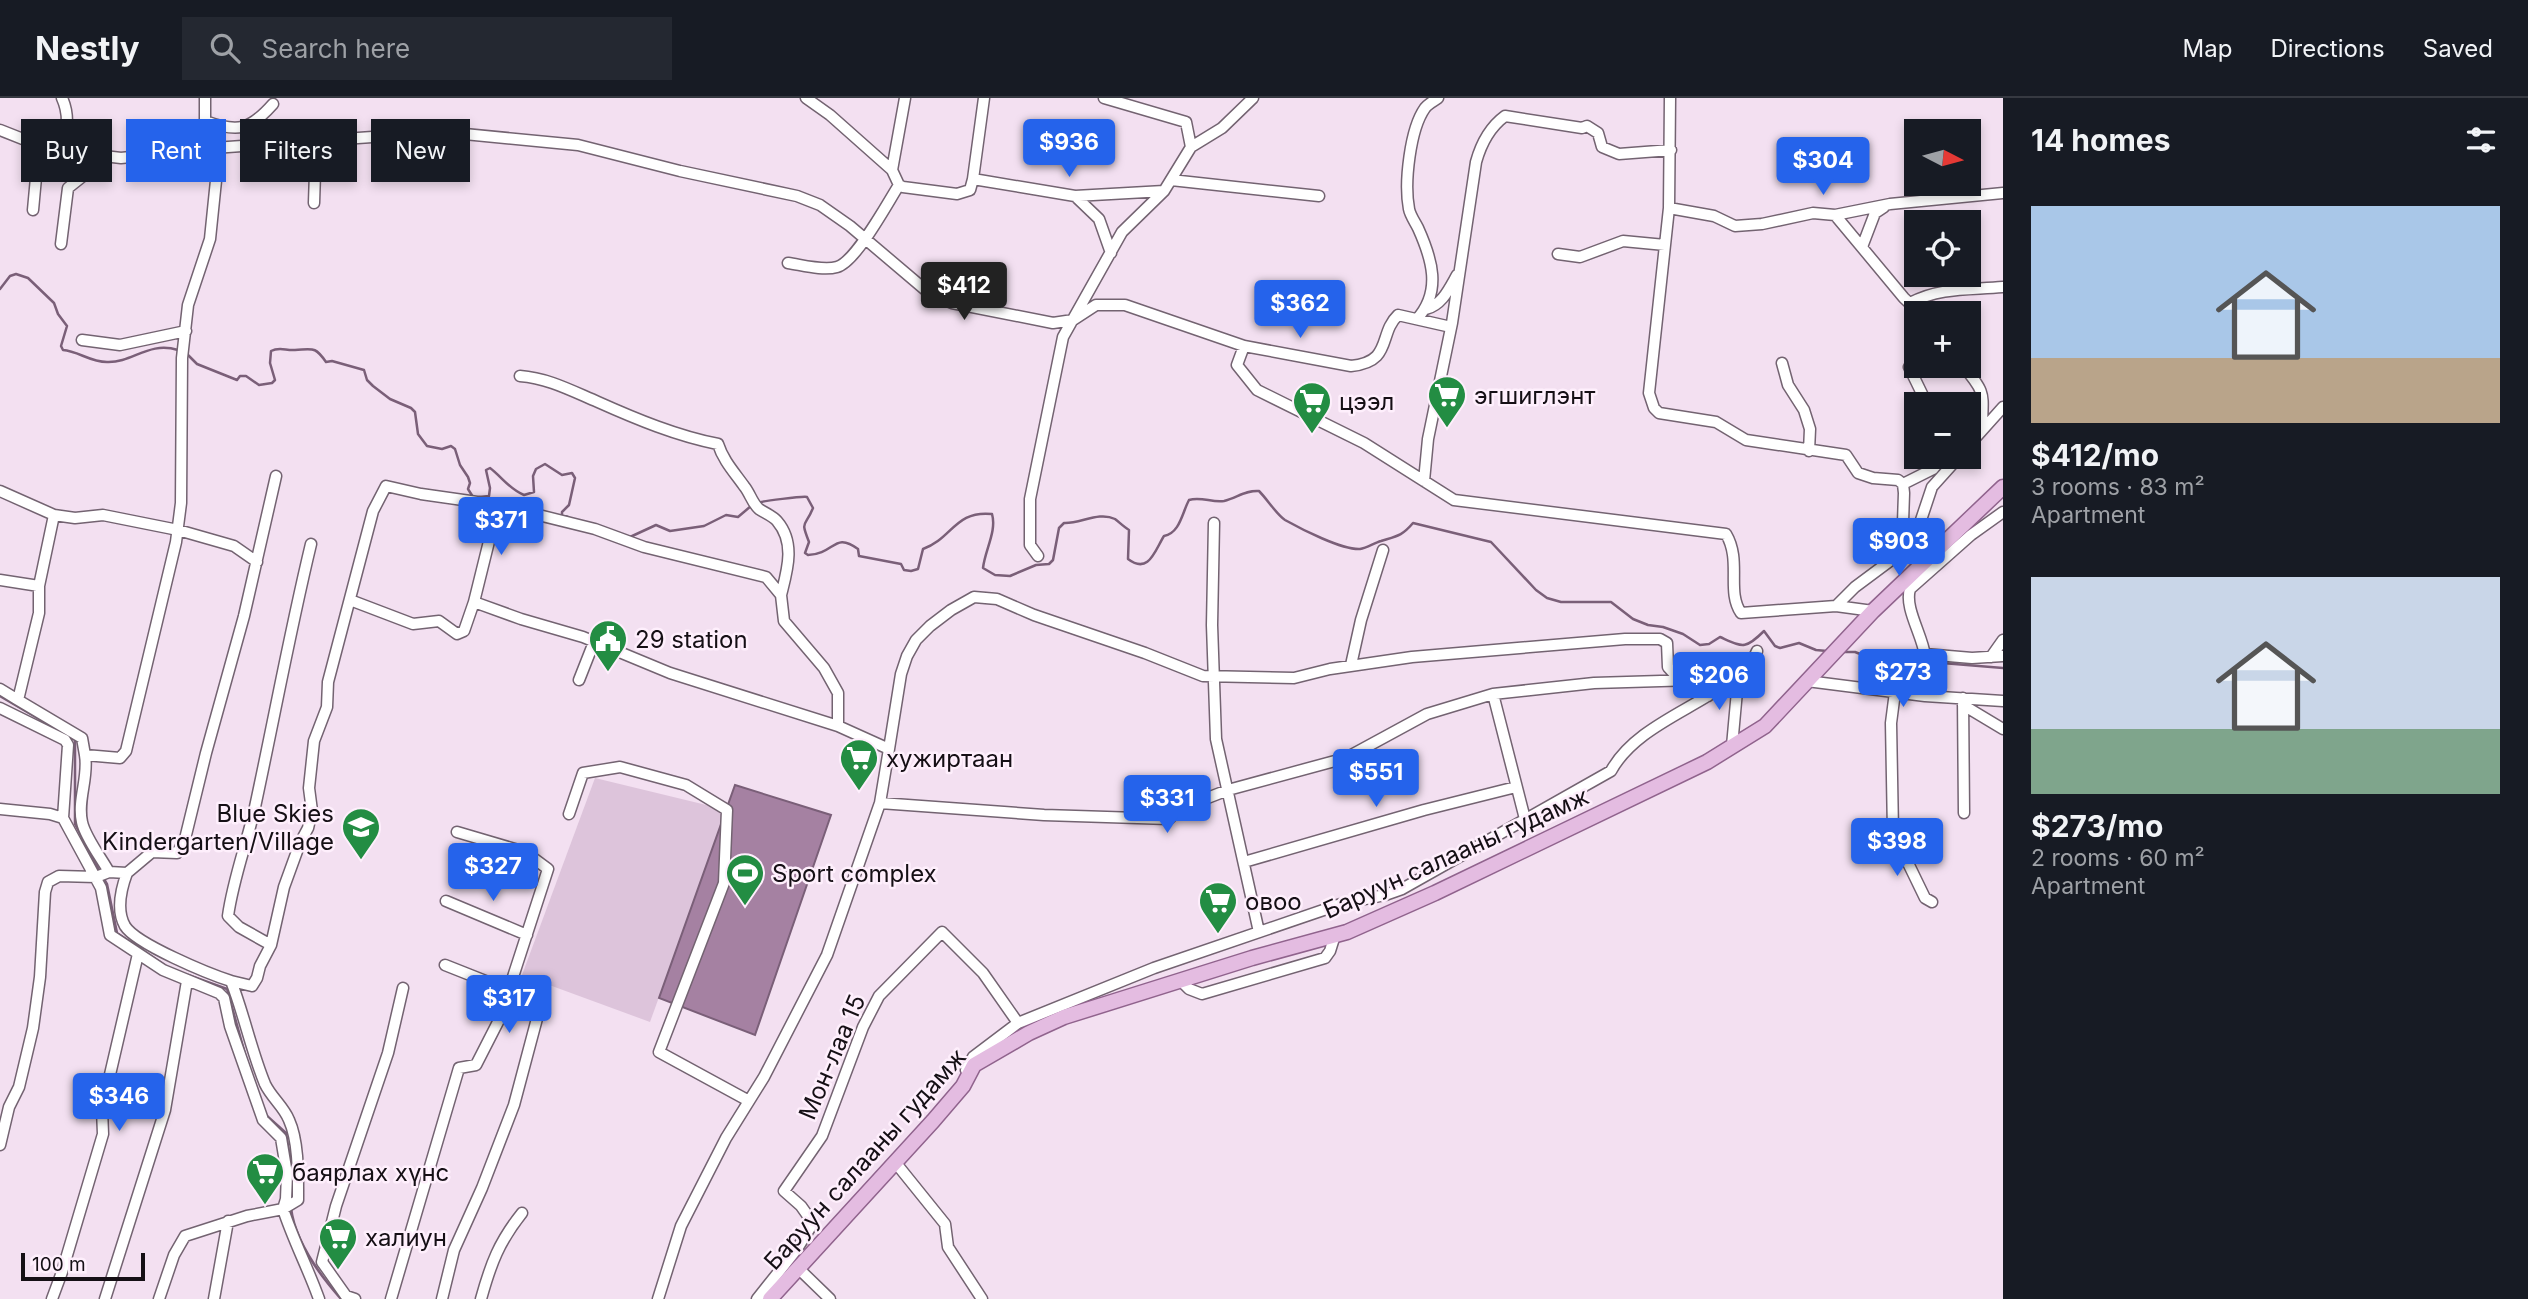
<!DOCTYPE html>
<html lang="en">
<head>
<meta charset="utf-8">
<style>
	body { margin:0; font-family:Inter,sans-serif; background:#242831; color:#f1f3f6; height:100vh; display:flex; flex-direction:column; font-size:26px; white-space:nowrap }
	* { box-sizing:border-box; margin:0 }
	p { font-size:23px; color:#9ea1a6 }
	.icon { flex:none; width:38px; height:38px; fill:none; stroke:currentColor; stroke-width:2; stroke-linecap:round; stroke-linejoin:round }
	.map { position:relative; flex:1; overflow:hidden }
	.sheet { display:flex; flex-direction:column; background:#171b24; width:525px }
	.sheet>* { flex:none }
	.guide { position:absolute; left:21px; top:21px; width:665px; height:63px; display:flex; gap:14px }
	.needle { width:46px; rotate:96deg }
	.fabs { position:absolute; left:1904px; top:21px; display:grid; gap:14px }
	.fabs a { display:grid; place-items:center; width:77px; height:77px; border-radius:0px; background:#171b24; box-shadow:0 4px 10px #0003; font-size:35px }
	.scale { position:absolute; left:21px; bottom:18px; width:124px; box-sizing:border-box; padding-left:7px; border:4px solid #150f15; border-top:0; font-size:19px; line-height:24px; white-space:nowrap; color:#150f15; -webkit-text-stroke:5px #feeffc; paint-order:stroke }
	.price { position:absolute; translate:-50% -60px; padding:0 16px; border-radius:7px; background:#2563eb; color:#fff; font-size:23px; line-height:46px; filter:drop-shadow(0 2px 4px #0008) }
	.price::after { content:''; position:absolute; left:50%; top:42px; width:21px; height:16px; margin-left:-10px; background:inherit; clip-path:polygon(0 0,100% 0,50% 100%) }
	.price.active { background:#222; color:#fff }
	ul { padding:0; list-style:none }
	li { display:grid; align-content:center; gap:14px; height:371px; padding:0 28px }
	li span { display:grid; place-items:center; height:217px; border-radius:0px; color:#555 }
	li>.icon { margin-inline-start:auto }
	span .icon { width:126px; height:126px; fill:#fffc; stroke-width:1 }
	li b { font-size:30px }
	h2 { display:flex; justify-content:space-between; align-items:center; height:84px; padding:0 28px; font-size:30px }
	.chip { padding:0 24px; border-radius:0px; background:#171b24; box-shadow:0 4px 10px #0003; font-size:24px; line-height:63px }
	.chip.active { background:#2563eb; color:#fff }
	header { display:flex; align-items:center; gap:42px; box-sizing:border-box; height:98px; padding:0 35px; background:#171b24; border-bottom:2px solid #363941 }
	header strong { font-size:33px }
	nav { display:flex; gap:38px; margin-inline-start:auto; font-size:24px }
	.search { width:490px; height:63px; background:#242831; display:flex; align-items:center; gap:18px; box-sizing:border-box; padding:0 24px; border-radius:0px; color:#9ea1a6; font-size:26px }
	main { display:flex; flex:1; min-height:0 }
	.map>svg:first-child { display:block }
</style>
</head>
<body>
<header>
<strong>Nestly</strong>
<div class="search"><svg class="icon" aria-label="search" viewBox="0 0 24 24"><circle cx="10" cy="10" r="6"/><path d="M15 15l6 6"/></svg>Search here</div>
<nav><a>Map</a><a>Directions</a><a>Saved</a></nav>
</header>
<main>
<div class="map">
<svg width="2003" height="1201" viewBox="0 0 2003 1201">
	<rect width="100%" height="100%" fill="#f3e0f1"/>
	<!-- grass -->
	<path fill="#ddc4db" d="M595 680 727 712 650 924 522 877Z"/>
	<!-- water -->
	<path fill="#a581a2" stroke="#7a5f78" stroke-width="2" d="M735 687 831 717 755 937 659 900Z"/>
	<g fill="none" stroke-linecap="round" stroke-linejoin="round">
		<!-- stream -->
		<path stroke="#7a5f78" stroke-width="2.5" d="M0 191 10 178 16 176 28 180 54 205 58 216 67 228 61 248 63 252C78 253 90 264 107 264 133 265 148 243 178 252
			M187 256 197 266 237 282 240 278H246L259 287 272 285 275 282 270 265 271 253C280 248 286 253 295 252 313 251 315 248 326 264L332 263 364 272 367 282 373 288 390 301 411 310 415 314 418 336 427 348 442 351 451 348 455 351 460 367 468 379 470 385 468 391 473 399
			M479 399 489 398 490 390 486 372 490 370C502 379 509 391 524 397L534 394 533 378 536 371 545 366 562 377 572 375 575 380 569 407 562 414V417L568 419
			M757 405C762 403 803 398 807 399L813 410C805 430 800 421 809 444L805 455 808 457C835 456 834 433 858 451L859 458 901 466 904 472 911 473 918 471 923 451C952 441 955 412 992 416 997 433 985 452 983 470L995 477 1010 478 1036 467 1049 466 1053 462 1059 430 1064 425C1080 426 1099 413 1115 421 1119 424 1124 429 1129 432L1128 461C1149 477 1155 452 1164 438 1180 435 1182 415 1189 402 1201 398 1212 405 1224 403 1237 400 1245 392 1259 393 1267 401 1277 417 1285 422 1301 431 1342 452 1360 451 1367 450 1374 445 1381 443 1397 438 1402 438 1413 425L1491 444 1536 492 1547 500 1561 504H1611L1633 521 1648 527 1663 529 1683 536 1700 547 1709 546 1720 539C1743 549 1745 552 1764 533L1775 548 1780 550 1799 545 1816 552 1827 553
			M630 439 656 427 670 433 704 428 726 417 738 419 751 408
			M1844 554H1855L1873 561 1924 563
			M1930 564 2003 570
			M0 598 75 642V726L100 774
			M103 779 107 786 117 835 166 868
			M188 877 227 891 245 956
			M267 1018 286 1035 292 1075
			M291 1110C295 1144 319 1176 341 1201"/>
		<defs>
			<path id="minor" d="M62 0C70 17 67 35 62 53
				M806 0 830 17 892 72 899 87 903 89 957 96 970 92 973 81 984 0
				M1104 0 1186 24 1191 49
				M1670 0 1669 110 1649 295 1654 310 1659 315 1716 324 1746 342 1846 357 1858 375 1873 380 1898 382 1903 386 1904 395 1902 454
				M205 23C238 35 250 32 273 6
				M0 32 33 45 62 53 121 60 214 50 444 34 578 47 680 73 797 98 820 107 850 128 929 195 952 205 1053 225 1073 222 1096 207H1125L1244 248 1237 267 1257 292 1364 345 1454 402 1726 436C1742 463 1726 493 1741 515L1836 508 1873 513
				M892 72 905 0
				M973 81 1075 98 1099 121 1111 155
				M1171 82 1319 98
				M1075 98 1164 93
				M314 105 316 44
				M1669 110 1714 118 1735 128 1762 126 1813 115 1835 117 1904 200 1920 215
				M33 112 39 47
				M1835 117 1890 106 2003 95
				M61 146 68 90 107 59
				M1862 149 1875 115 1884 109
				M1558 156 1580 159 1623 143 1665 147
				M788 165C802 167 823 173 837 169 856 164 888 104 899 87
				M1910 205C1940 189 1969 192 2003 189
				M1426 211C1442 207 1449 191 1457 177
				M1417 221C1442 193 1432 161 1418 130 1415 124 1410 117 1409 111 1404 85 1410 31 1425 10 1428 6 1434 3 1438 0
				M82 242 120 247 186 233
				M1244 248 1351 268C1393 264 1378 236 1398 217L1451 229
				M1782 265 1788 287 1804 312 1810 331 1809 353
				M1963 268C1988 297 1982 296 1982 332
				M1909 269 1927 306
				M520 278C548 280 572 293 598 304 636 321 677 338 718 346 723 362 734 374 744 388 750 395 752 405 759 411 765 415 773 418 777 423 796 445 787 473 781 497
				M1969 347 2003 309
				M1424 383 1428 341 1452 225 1476 64C1481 46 1490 29 1505 18L1582 30 1587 28 1598 35 1602 49 1619 56 1671 52
				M1903 386 1933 371 1943 359
				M0 393 54 417 75 420 103 417 178 432 234 448 257 464
				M54 417 39 488V515L18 602 82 640 85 657
				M1214 425 1212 527 1216 641 1259 834
				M1038 458 1030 447V401L1063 239 1122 134 1164 93 1191 49 1222 30 1253 0
				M0 482 39 488
				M350 502 413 526 439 523 457 536 464 533 474 504 498 407
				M474 504 521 521 583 539 670 575 838 628 889 651 880 705 827 857 764 979 726 1040 681 1128 658 1201
				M1836 508 1855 489 1902 454 1916 437 1932 389 1959 359
				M1925 556 1972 560 2003 558
				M1991 559 2003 542
				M1351 567 1361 522 1383 452
				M579 582 594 544
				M1807 583 1925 598 2003 603
				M0 591 18 602
				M1895 594 1891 625 1893 734 1925 800 1932 804
				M1493 596 1525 721
				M1925 598C1925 585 1926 571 1925 558 1923 538 1904 510 1910 491L1971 437 2003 414
				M1963 600 1964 715
				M1963 607 2003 631
				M0 610 65 642 68 647 63 720 101 790 110 837 163 872 219 895 224 900 230 928 263 1022 281 1040 287 1076 286 1101 283 1111 247 1118 185 1138 174 1157 159 1201
				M1732 648 1738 582
				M889 651 901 576 907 558 916 542 930 528 951 512 974 499 997 501 1034 517 1145 555 1203 578 1294 580 1330 571 1412 559 1625 541H1660L1667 545 1668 569 1680 582
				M880 705 1044 717 1169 721 1179 711 1228 692 1346 660 1427 616 1493 596 1594 585 1694 582 1708 598
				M0 711 50 716 63 720
				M569 716 583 675 620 669 686 687 727 712 724 785 659 954 749 1003
				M1244 764 1424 712 1516 689
				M109 774C102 761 85 739 82 724 77 702 89 679 85 657L120 660 126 653 176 444 181 405 182 260 188 207 210 141 218 63 205 28V0
				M127 775C121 791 116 812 125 828 136 846 209 876 231 883
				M446 803 527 837
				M271 847 239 829 228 818C233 781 247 745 255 709 274 621 290 533 311 446
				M445 867 508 892
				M1180 882 1189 891 1202 896 1325 860 1330 853 1335 837
				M966 972 973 959 1018 925 1154 870 1341 806 1385 797 1402 791 1611 673C1630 638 1673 619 1706 599 1729 585 1746 581 1757 553
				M0 1047 9 1009 19 989 33 930 40 879 45 794 48 784 59 778 96 779 109 774 127 775 152 754 177 755 185 741 206 655 244 518 276 378
				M895 1064 945 1126 948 1149 982 1201
				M798 1170 830 1201
				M52 1201 62 1174 103 1036 102 1011 138 856
				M105 1201 165 1012 187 883
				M214 1201 228 1123
				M319 1201C308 1170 293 1142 283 1111L298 1102C298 1078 299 1044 289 1022 284 1009 271 999 265 986 251 952 244 916 231 883L252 888 257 880 260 868 271 847 284 789 300 745 308 730 312 713 309 690 314 643 327 609 328 584 373 413 386 388 421 396 498 407 595 431 644 449 766 479 781 497 784 523 824 570 838 595V628
				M355 1201 346 1198 322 1164 336 1108 388 955 403 890
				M391 1201 459 970 476 967 499 922 548 771 525 754 457 734
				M442 1201 454 1152 482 1090 514 1007 539 913
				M481 1201C491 1165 499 1144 522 1115
				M757 1201 797 1151 813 1125 801 1108 784 1093 822 1038 863 929 879 898 942 834 983 875 1018 925"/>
			<path id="major" d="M770 1201 933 1023 963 988 974 967 1029 935 1064 919 1252 860 1347 834 1435 795 1707 664 1765 628 1873 513 2003 389"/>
		</defs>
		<!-- minor casing -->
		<use href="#minor" stroke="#736371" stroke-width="13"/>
		<!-- major casing -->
		<use href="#major" stroke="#90638d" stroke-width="17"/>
		<!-- minor -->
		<use href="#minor" stroke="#fff" stroke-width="10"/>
		<!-- major -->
		<use href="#major" stroke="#e4bce1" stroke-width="14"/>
	</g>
	<!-- icons -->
	<defs>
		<symbol id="supermarket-pin" viewBox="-11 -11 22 30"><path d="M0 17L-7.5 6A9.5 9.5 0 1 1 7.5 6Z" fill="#238d43" stroke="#feeffc"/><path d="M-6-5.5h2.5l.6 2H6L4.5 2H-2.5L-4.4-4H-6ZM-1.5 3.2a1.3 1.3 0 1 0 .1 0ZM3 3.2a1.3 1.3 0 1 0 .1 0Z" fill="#fff"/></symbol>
		<symbol id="civic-pin" viewBox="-11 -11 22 30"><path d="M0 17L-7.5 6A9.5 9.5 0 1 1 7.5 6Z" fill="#238d43" stroke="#feeffc"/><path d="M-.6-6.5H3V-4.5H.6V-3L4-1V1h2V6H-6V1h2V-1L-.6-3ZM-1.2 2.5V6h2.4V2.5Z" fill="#fff"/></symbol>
		<symbol id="school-pin" viewBox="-11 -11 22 30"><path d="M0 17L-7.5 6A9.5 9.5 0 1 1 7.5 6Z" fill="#238d43" stroke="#feeffc"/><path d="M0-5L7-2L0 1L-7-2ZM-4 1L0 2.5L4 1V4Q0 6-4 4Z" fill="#fff"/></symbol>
		<symbol id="stadium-pin" viewBox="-11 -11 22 30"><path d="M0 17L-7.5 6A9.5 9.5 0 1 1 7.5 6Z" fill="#238d43" stroke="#feeffc"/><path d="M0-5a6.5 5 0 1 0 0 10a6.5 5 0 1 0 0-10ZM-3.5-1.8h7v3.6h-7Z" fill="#fff"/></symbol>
	</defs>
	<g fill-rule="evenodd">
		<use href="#supermarket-pin" x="1425" y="275" width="44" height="60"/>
		<use href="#supermarket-pin" x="1290" y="281" width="44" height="60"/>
		<use href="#civic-pin" x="586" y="519" width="44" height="60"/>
		<use href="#supermarket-pin" x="837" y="638" width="44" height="60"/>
		<use href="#school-pin" x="339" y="707" width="44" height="60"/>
		<use href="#stadium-pin" x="723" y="753" width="44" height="60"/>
		<use href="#supermarket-pin" x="1196" y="781" width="44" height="60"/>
		<use href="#supermarket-pin" x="243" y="1052" width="44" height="60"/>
		<use href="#supermarket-pin" x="316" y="1117" width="44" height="60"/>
	</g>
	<g text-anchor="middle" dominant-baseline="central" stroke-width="5" stroke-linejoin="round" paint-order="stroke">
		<!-- poi labels -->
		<g font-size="24" fill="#150f15" stroke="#feeffc" text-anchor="start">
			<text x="1474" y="297">эгшиглэнт</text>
			<text x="1339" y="303">цээл</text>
			<text x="635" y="541">29 station</text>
			<text x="886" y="660">хужиртаан</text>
			<text x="334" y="715" text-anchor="end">Blue Skies<tspan x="334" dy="28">Kindergarten/Village</tspan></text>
			<text x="772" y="775">Sport complex</text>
			<text x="1245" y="803">овоо</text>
			<text x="292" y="1074">баярлах хүнс</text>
			<text x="365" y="1139">халиун</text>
		</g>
		<!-- street labels -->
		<g font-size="24" fill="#150f15" stroke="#feeffc">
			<text transform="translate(1456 755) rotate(-24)">Баруун салааны гудамж</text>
			<text transform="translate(832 959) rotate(-67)">Мон-лаа 15</text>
			<text transform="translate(865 1061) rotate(-48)">Баруун салааны гудамж</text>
		</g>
	</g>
</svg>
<div class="fabs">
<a><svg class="needle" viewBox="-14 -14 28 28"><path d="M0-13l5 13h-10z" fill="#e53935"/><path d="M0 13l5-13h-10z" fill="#9ea1a6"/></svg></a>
<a><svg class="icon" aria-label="locate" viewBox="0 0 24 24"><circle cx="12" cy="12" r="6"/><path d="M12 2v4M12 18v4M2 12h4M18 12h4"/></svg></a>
<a>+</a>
<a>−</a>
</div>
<div class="scale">100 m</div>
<b class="price" style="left:1069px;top:81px">$936</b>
<b class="price" style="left:1823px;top:99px">$304</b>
<b class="price active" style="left:964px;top:224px">$412</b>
<b class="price" style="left:1300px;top:242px">$362</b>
<b class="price" style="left:501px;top:459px">$371</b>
<b class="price" style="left:1899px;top:480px">$903</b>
<b class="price" style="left:1903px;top:611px">$273</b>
<b class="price" style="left:1719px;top:614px">$206</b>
<b class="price" style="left:1376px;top:711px">$551</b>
<b class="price" style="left:1167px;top:737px">$331</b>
<b class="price" style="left:1897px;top:780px">$398</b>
<b class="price" style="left:493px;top:805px">$327</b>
<b class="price" style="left:509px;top:937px">$317</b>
<b class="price" style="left:119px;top:1035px">$346</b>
<div class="guide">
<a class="chip">Buy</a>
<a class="chip active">Rent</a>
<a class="chip">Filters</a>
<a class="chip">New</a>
</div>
</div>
<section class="sheet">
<h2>14 homes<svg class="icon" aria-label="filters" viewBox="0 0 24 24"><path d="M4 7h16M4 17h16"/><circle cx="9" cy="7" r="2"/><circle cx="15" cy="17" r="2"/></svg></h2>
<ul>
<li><span style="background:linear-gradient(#a9c7e8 70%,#b9a48a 0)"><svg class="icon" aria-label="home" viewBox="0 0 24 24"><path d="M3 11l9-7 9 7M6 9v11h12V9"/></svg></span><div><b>$412/mo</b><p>3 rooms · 83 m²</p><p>Apartment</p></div></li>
<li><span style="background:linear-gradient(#c9d6e8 70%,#7fa58c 0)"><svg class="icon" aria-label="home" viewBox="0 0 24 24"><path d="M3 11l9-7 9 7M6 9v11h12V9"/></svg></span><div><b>$273/mo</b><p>2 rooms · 60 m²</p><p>Apartment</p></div></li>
</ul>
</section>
</main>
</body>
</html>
